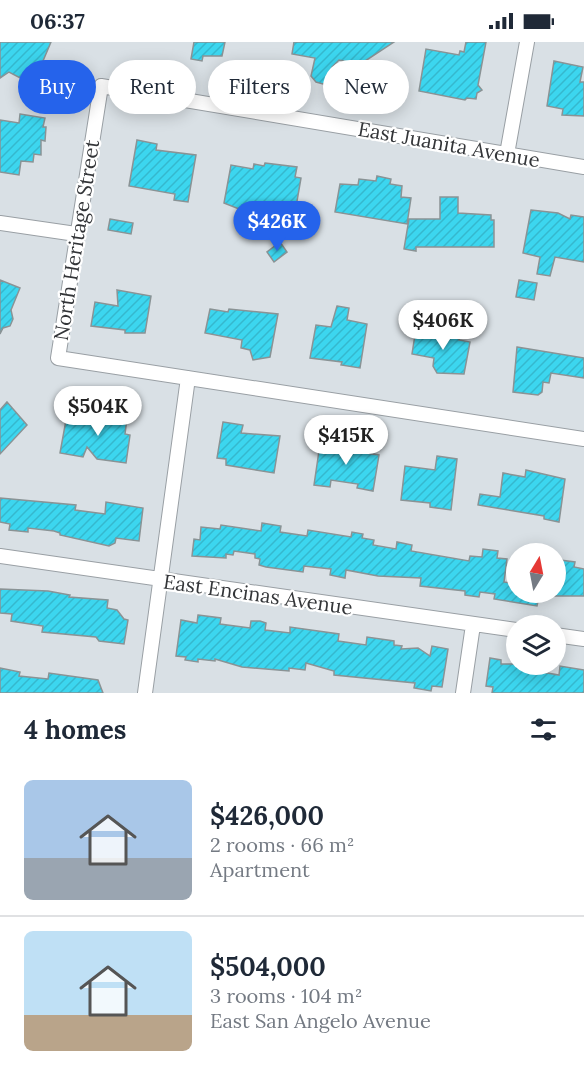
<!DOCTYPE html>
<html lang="en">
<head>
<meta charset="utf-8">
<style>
	body { margin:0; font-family:Lora,serif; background:#f2f2f3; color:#1f2937; height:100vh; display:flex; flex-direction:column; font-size:22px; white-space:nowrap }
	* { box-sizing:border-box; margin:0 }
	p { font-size:20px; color:#747a83 }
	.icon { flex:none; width:33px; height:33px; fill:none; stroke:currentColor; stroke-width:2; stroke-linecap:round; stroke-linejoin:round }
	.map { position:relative; height:651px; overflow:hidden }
	.drawer { display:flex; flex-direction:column; background:#fff; flex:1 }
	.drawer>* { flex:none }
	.hud { position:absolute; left:18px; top:18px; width:549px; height:54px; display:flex; gap:12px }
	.needle { width:39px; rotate:10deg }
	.buttons { position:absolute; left:506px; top:501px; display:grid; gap:12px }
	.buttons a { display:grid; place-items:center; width:60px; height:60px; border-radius:50%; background:#fff; box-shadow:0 3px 15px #0003; font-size:30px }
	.price { position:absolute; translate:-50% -51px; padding:0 14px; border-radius:21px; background:#fff; color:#222; font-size:20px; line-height:39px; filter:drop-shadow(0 2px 3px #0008) }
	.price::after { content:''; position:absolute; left:50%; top:36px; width:18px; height:14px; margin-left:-9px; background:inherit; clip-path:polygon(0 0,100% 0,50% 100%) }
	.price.on { background:#2563eb; color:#fff }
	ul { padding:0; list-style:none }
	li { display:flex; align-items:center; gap:18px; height:150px; padding:0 24px }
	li+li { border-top:2px solid #e0e1e3 }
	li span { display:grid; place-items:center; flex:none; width:168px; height:120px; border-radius:9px; color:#555 }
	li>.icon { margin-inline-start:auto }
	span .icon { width:72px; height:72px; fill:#fffc; stroke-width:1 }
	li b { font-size:26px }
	h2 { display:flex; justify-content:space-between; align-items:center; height:72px; padding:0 24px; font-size:26px }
	.chip { padding:0 21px; border-radius:27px; background:#fff; box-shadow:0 3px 15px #0003; font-size:21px; line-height:54px }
	.chip.on { background:#2563eb; color:#fff }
	.status { display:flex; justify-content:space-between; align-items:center; height:42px; padding:0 30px; background:#fff; direction:ltr }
	.status svg { height:16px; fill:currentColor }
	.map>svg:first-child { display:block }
</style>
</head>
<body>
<div class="status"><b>06:37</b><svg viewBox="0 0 49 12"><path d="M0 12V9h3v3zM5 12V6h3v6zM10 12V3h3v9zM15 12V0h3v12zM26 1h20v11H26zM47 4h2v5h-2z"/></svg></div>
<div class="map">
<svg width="584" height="651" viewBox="0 0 584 651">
	<defs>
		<pattern id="building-hatch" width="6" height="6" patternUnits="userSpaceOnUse" patternTransform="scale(1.5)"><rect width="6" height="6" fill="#3cd6ef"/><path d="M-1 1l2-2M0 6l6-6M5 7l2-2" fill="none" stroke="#35b8ce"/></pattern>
	</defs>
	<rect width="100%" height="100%" fill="#d9e0e5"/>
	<!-- building -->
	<path fill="url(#building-hatch)" stroke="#8a9395" stroke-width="1.5" d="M0 0H51L40 26 36 24 28 40 9 30 0 36Z
		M194 0H225L222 14H203L202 19 191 17Z
		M294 0H394L365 19 364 23 339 18 332 25 330 38 323 42 316 40 311 34 315 16 292 12Z
		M466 0H486L478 43 482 48 477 51 476 57 467 56 465 58 419 49 426 7 459 13 460 9 464 10Z
		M554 19 583 25 580 40H584V74L562 73 563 67 547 64Z
		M20 72 45 76 43 85H46L45 99 41 98V113L34 112 33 120 21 119 19 133 0 130V78L19 81Z
		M137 98 157 102 156 108 196 113 188 160 174 158 175 152 129 144Z
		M265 121 297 125 295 135 301 136 296 165 290 164 288 172 255 163 244 169 224 161 231 123 253 127 254 122 264 124Z
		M377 134 391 137 390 142 402 144 401 155 411 156 407 182 335 170 340 142 358 143 359 137 376 139Z
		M440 155H458V171L491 173V178H494V205H416V209L404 207 409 177H440Z
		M531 168 558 171 570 177 571 173 584 175V220L555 215 550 234 537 232 540 215 523 211Z
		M110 177 133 181 131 192 108 188Z
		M280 200 287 210 274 220 267 210Z
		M0 238 20 246 11 268 13 277 10 284 3 286 0 292Z
		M519 238 537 241 534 258 516 255Z
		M117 248 151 254 145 291H125V288L91 284 95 260 118 264Z
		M337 264 349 266 347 278 367 282 360 326 341 323 342 320 310 316 316 283 331 285Z
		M210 267 228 270 229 267 278 272 270 315 253 318 250 308 241 306 242 298 205 291Z
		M428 288 460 293 459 298 470 300 464 332 437 331 433 324 434 316 412 312 415 293 418 294 419 290 427 291Z
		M517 305 584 316V336L551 331 549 341 543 340 542 350 538 353 513 350Z
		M7 360 27 383 0 412V368Z
		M111 366 128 369 125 392 130 393 126 421 97 417 87 405 83 415 60 411 66 378 87 381 88 374 109 377Z
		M223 380 243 383 241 391 280 394 274 431 226 423V417L217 416Z
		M320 402 350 407 351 402 367 405 366 411 379 413 373 449 357 446 358 442 331 438 330 445 314 443Z
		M437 414 457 417 451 468 430 465V461L401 458 405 424 435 428Z
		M526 428 565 437 559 480 544 477V474L478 463 480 452 500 455 503 431 525 435Z
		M0 456 76 463 75 468 105 472 106 460 143 466 139 499 116 496 115 501 109 504 60 493V491L54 489 28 486V490L9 488 10 482 0 480Z
		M262 481 281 484 280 490 307 494 308 488 351 495 352 490 363 492 362 496 374 498 373 503 396 507 397 500 412 503 411 509 469 519 470 514 482 515 483 507 498 509 497 516 507 517 504 540 516 542V550H540L537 564 494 557 495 552 480 550 479 555 465 553V549L420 544 421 536 378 534 346 528 345 536 330 533 331 527 304 524 303 530 266 525 259 523 260 517 255 516V512L234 509 233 513 226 512V516L192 514 194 497 200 498 201 485 220 487 221 483 261 489Z
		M560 518 575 520 574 525 584 527V554H555Z
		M0 547 48 549 70 553 69 555 108 558 107 566 117 568 124 577 128 578 124 602 99 599 96 595 42 590 43 584 11 579 12 572 0 571Z
		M198 573 221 576 220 582 250 586 251 579H260L266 581 265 588 290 591V585L339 592 338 599 366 603 367 595 394 599V603L402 604 401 607 418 606 430 614 432 604 448 607 442 645 432 644 431 649 414 646 415 641 334 633V629L306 621 305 628 289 626V629L242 625 215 617V619L198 617V620L185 618 186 615 176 614 181 578 197 581Z
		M490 616 501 618V622H520L519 626 559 633 560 624 584 628V651H492L493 645 486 644Z
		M0 626 20 630 19 634 48 637 49 631 98 638 103 651H0Z"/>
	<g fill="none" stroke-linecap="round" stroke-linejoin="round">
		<defs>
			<path id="minor" d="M507 112 527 0
				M584 125 101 44 58 316 584 397
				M0 181 76 192
				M0 514 516 588
				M555 593 584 597
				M145 651 188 336
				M463 651 473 583"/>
		</defs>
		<!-- minor casing -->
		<use href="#minor" stroke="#999fa4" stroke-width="16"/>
		<!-- minor -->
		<use href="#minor" stroke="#fff" stroke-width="14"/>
	</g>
	<g text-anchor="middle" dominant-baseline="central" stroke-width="4.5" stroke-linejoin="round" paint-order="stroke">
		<!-- street labels -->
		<g font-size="20" fill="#333538" stroke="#fff">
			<text transform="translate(449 102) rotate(10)">East Juanita Avenue</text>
			<text transform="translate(76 198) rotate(-81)">North Heritage Street</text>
			<text transform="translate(258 552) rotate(8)">East Encinas Avenue</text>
		</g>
	</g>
</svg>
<div class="buttons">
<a><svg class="needle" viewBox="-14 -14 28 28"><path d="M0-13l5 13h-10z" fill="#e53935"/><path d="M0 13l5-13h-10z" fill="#747a83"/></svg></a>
<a><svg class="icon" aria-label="layers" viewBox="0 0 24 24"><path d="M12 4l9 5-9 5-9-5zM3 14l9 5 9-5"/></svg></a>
</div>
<b class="price on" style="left:277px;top:210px">$426K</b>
<b class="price" style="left:443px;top:309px">$406K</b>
<b class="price" style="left:98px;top:395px">$504K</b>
<b class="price" style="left:346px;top:424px">$415K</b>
<div class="hud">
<a class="chip on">Buy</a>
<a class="chip">Rent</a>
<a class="chip">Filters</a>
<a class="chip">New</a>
</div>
</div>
<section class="drawer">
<h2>4 homes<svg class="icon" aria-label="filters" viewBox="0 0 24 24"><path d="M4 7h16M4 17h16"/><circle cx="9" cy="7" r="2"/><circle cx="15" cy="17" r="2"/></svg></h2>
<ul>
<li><span style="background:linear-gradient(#a9c7e8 65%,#9aa5b1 0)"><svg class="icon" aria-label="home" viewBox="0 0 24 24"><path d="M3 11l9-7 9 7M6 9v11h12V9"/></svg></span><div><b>$426,000</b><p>2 rooms · 66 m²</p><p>Apartment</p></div></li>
<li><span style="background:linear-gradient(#bfe0f5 70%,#b9a48a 0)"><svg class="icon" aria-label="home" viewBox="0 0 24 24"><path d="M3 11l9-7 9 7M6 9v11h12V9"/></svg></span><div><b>$504,000</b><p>3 rooms · 104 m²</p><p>East San Angelo Avenue</p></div></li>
</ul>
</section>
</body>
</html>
